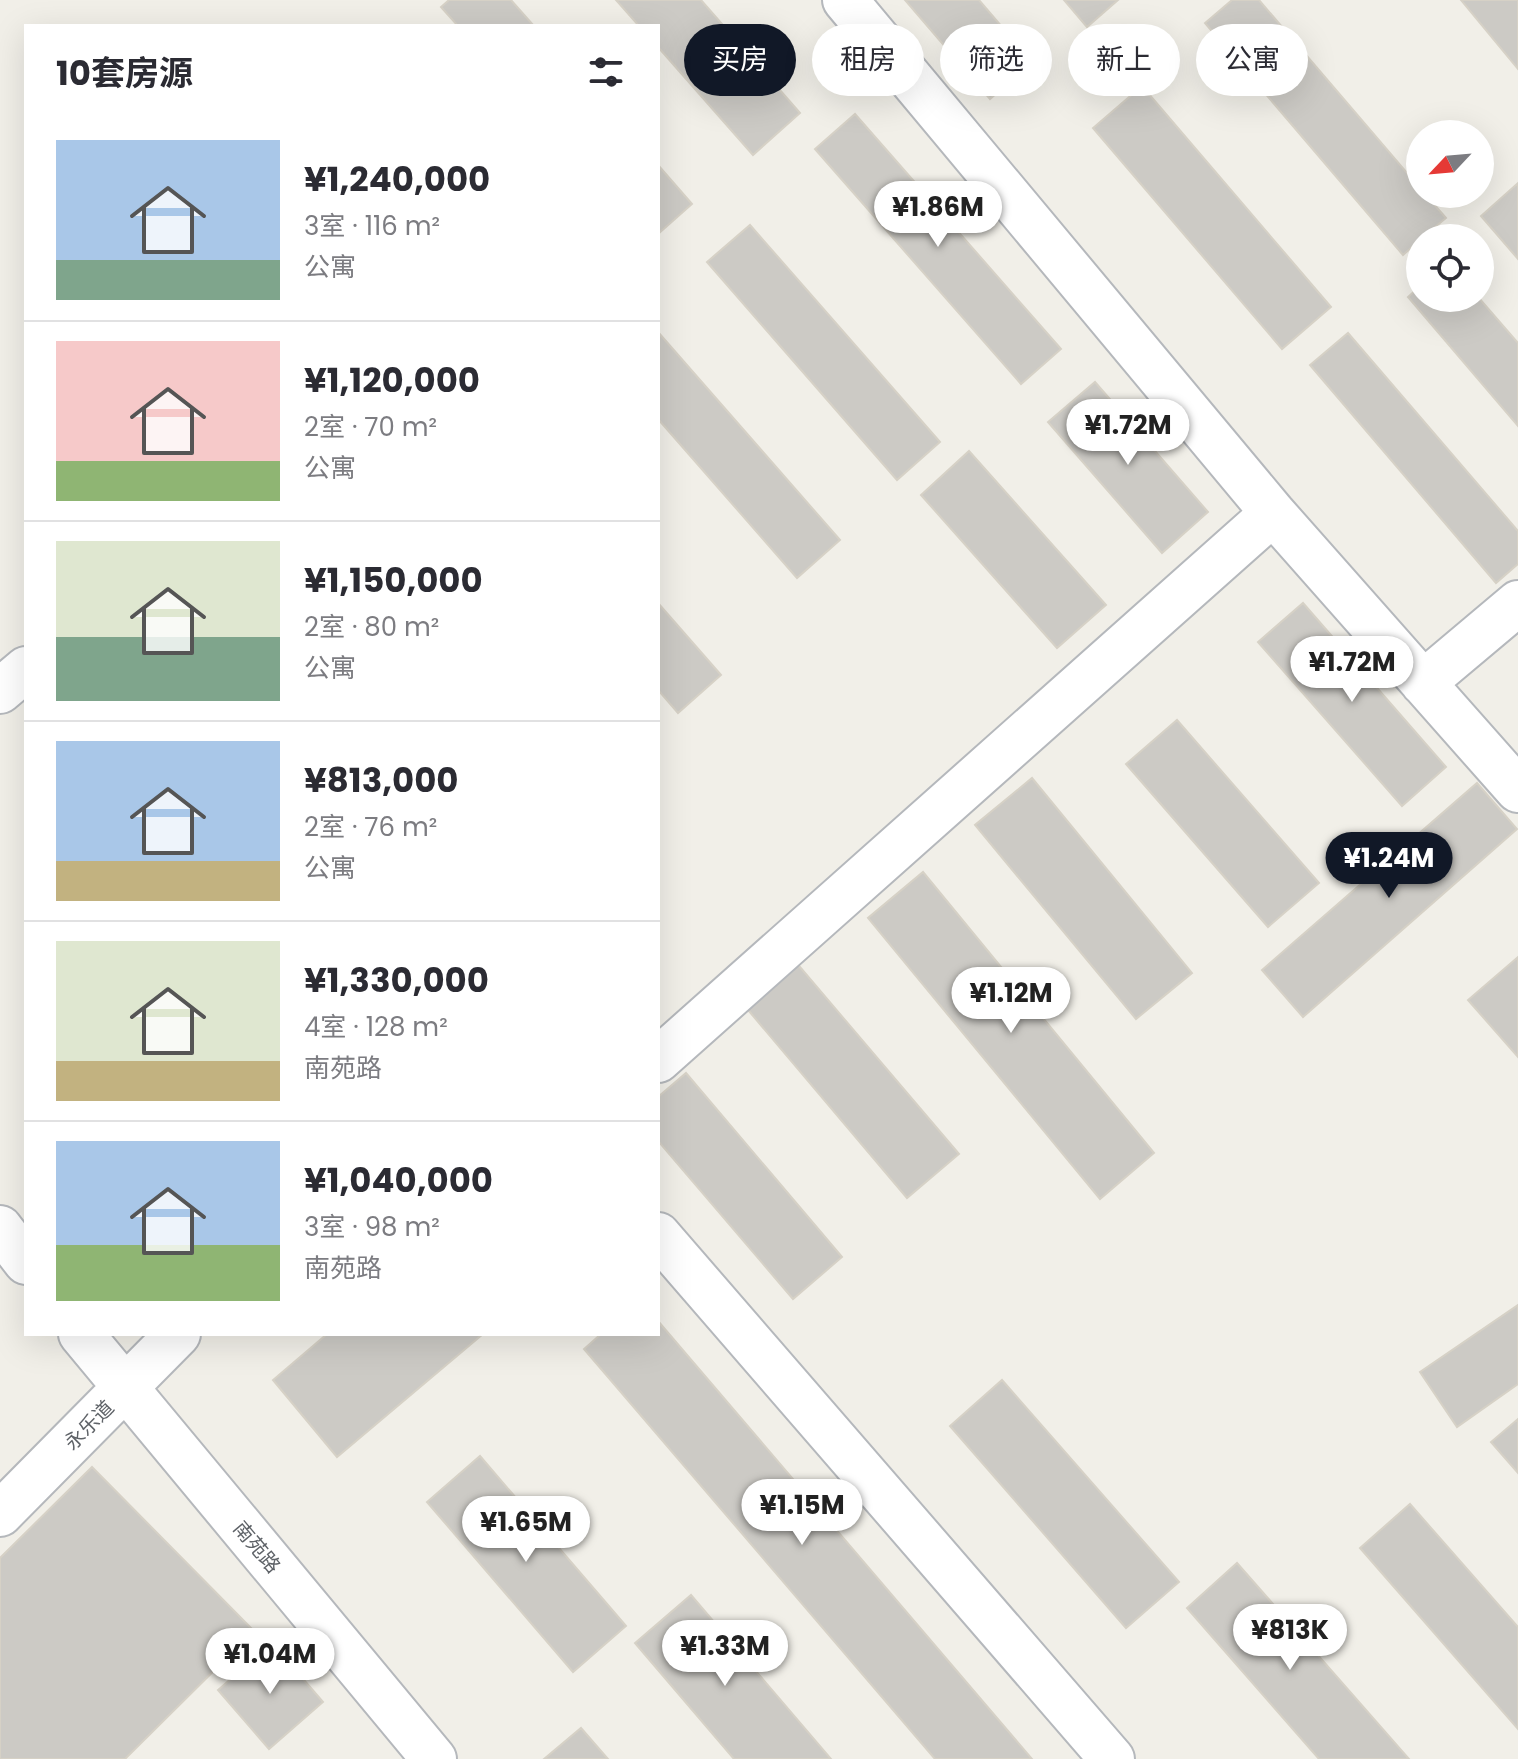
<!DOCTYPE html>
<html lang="zh">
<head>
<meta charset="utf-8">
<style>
	body { margin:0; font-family:Poppins,"Noto Sans SC",sans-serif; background:#f7f7f7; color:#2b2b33; height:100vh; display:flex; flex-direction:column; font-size:30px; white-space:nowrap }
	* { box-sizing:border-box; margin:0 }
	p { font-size:26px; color:#7c7c81 }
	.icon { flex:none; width:44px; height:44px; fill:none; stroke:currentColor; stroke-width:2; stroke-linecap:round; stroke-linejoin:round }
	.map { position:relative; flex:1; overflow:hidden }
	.side { position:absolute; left:24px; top:24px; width:636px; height:1312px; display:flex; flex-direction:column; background:#fff; border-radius:0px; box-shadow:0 8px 32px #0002 }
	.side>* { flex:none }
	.banner { position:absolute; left:684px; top:24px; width:714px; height:72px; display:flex; gap:16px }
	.needle { width:52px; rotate:244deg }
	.controls { position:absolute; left:1406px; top:120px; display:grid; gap:16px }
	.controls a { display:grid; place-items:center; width:88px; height:88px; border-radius:50%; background:#fff; box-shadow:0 8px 32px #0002; font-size:40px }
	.price { position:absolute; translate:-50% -68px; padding:0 18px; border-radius:28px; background:#fff; color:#222; font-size:26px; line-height:52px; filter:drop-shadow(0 2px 4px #0008) }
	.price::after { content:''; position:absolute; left:50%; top:48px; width:24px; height:18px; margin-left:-12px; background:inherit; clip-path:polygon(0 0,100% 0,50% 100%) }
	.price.current { background:#111827; color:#fff }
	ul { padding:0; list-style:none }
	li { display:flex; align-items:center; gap:24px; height:200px; padding:0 32px }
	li+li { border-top:2px solid #e1e1e2 }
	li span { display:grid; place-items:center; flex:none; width:224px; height:160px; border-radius:0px; color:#555 }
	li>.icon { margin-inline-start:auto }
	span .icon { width:96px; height:96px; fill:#fffc; stroke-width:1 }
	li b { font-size:34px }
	h2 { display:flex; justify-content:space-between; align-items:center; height:96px; padding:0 32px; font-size:34px }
	.tag { padding:0 28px; border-radius:36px; background:#fff; box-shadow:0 8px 32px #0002; font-size:28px; line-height:72px }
	.tag.current { background:#111827; color:#fff }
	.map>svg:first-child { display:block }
</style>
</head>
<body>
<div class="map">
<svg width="1518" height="1759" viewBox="0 0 1518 1759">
	<rect width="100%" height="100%" fill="#f1efe8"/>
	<!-- building -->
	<path fill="#cccac5" stroke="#d6d1c6" stroke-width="2" d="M449 0H511L534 26H458L441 7Z
		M616 0H701L800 113 753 155 658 47V26H639Z
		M905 0H979L1032 62 990 99Z
		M1064 0H1118L1087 27Z
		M1232 0H1259L1420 188V194H1425L1446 218 1422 238H1420V240L1403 255 1205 23Z
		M1461 0H1518V69Z
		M1142 86 1331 307 1282 349 1093 128Z
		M855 114 1061 349 1021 384 815 149Z
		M658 165 692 204 658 234Z
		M1518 183V259L1481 216Z
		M750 225 940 442 897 480 707 262Z
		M1420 286V298H1479L1518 343V426L1408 297Z
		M658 332 840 540 797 578 658 419Z
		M1348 333 1518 531V564L1496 583 1310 365Z
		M1095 382 1208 512 1162 553 1048 422Z
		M969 451 1106 605 1057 648 921 495Z
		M658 603 721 675 678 713 658 690Z
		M1303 603 1446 767 1402 806 1258 642Z
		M1177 720 1319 883 1268 927 1126 764Z
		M1032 778 1192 973 1136 1019 975 825Z
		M1477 783 1517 829 1303 1017 1262 970Z
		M923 872 1154 1153 1100 1199 868 918Z
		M1518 957V1057L1468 1000Z
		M794 960 959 1154 907 1198 743 1004Z
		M686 1073 842 1257 793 1299 658 1141V1097Z
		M1518 1305V1384L1457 1427 1420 1372Z
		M658 1321 1032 1759H935L584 1349 601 1334H658Z
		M327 1334H483L337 1457 273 1380Z
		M1002 1380 1179 1582 1126 1628 950 1426Z
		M1518 1419V1473L1491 1442Z
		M480 1456 626 1626 573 1672 427 1502Z
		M92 1467 254 1631 125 1759H0V1558Z
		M1410 1504 1518 1627V1729L1360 1548Z
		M1237 1563 1409 1759H1319L1187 1608Z
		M691 1595 831 1759H734L635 1643Z
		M272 1643 323 1702 269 1749 218 1690Z
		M581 1728 608 1759H544Z"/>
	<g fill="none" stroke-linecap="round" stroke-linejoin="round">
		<defs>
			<path id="minor" d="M845 0 1273 513 1518 790
				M1423 683 1518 603
				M0 691 26 669
				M658 1060 1273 513
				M0 1228 26 1262
				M658 1235 1112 1759
				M81 1334 434 1759
				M0 1514 178 1334"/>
		</defs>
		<!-- minor casing -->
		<use href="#minor" stroke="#b5b8bc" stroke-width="48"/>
		<!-- minor -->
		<use href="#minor" stroke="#fff" stroke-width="44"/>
	</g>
	<g text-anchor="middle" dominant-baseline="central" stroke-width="6" stroke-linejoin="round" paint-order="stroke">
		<!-- street labels -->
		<g font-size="20" fill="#5f6368" stroke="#fff">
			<text transform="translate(89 1425) rotate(-45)">永乐道</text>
			<text transform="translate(257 1547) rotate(50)">南苑路</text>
		</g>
	</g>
</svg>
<div class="controls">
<a><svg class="needle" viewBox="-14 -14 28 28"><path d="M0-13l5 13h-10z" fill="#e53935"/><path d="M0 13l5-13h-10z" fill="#7c7c81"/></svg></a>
<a><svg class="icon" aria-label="locate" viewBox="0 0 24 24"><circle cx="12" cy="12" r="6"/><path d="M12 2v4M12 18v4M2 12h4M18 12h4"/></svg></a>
</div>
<b class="price" style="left:938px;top:249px">¥1.86M</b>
<b class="price" style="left:1128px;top:467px">¥1.72M</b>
<b class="price" style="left:1352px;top:704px">¥1.72M</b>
<b class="price current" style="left:1389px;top:900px">¥1.24M</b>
<b class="price" style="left:1011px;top:1035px">¥1.12M</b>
<b class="price" style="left:802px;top:1547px">¥1.15M</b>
<b class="price" style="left:526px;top:1564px">¥1.65M</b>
<b class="price" style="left:1290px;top:1672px">¥813K</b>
<b class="price" style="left:725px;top:1688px">¥1.33M</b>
<b class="price" style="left:270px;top:1696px">¥1.04M</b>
<div class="banner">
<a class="tag current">买房</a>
<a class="tag">租房</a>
<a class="tag">筛选</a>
<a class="tag">新上</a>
<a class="tag">公寓</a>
</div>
<section class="side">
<h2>10套房源<svg class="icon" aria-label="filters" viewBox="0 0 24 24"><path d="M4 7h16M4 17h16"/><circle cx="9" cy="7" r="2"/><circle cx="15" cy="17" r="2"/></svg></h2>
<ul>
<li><span style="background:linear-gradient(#a9c7e8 75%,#7fa58c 0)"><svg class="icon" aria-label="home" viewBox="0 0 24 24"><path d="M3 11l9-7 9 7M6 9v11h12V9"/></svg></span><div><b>¥1,240,000</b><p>3室 · 116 m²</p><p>公寓</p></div></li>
<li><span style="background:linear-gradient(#f6c9c9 75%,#8fb573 0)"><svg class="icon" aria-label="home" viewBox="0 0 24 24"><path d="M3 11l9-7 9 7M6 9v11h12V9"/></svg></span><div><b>¥1,120,000</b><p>2室 · 70 m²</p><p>公寓</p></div></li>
<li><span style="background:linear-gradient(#dfe7d0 60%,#7fa58c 0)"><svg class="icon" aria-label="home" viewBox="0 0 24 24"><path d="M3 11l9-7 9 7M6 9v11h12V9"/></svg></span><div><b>¥1,150,000</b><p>2室 · 80 m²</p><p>公寓</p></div></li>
<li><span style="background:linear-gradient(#a9c7e8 75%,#c2b280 0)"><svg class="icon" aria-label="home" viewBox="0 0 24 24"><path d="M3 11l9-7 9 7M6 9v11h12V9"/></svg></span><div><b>¥813,000</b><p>2室 · 76 m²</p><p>公寓</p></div></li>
<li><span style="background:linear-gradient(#dfe7d0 75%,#c2b280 0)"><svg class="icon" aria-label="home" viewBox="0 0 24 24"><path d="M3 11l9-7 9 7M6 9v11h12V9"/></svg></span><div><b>¥1,330,000</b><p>4室 · 128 m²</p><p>南苑路</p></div></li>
<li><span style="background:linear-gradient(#a9c7e8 65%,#8fb573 0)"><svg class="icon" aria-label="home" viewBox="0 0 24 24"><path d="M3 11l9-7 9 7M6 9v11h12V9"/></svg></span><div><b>¥1,040,000</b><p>3室 · 98 m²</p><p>南苑路</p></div></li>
</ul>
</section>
</div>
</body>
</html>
